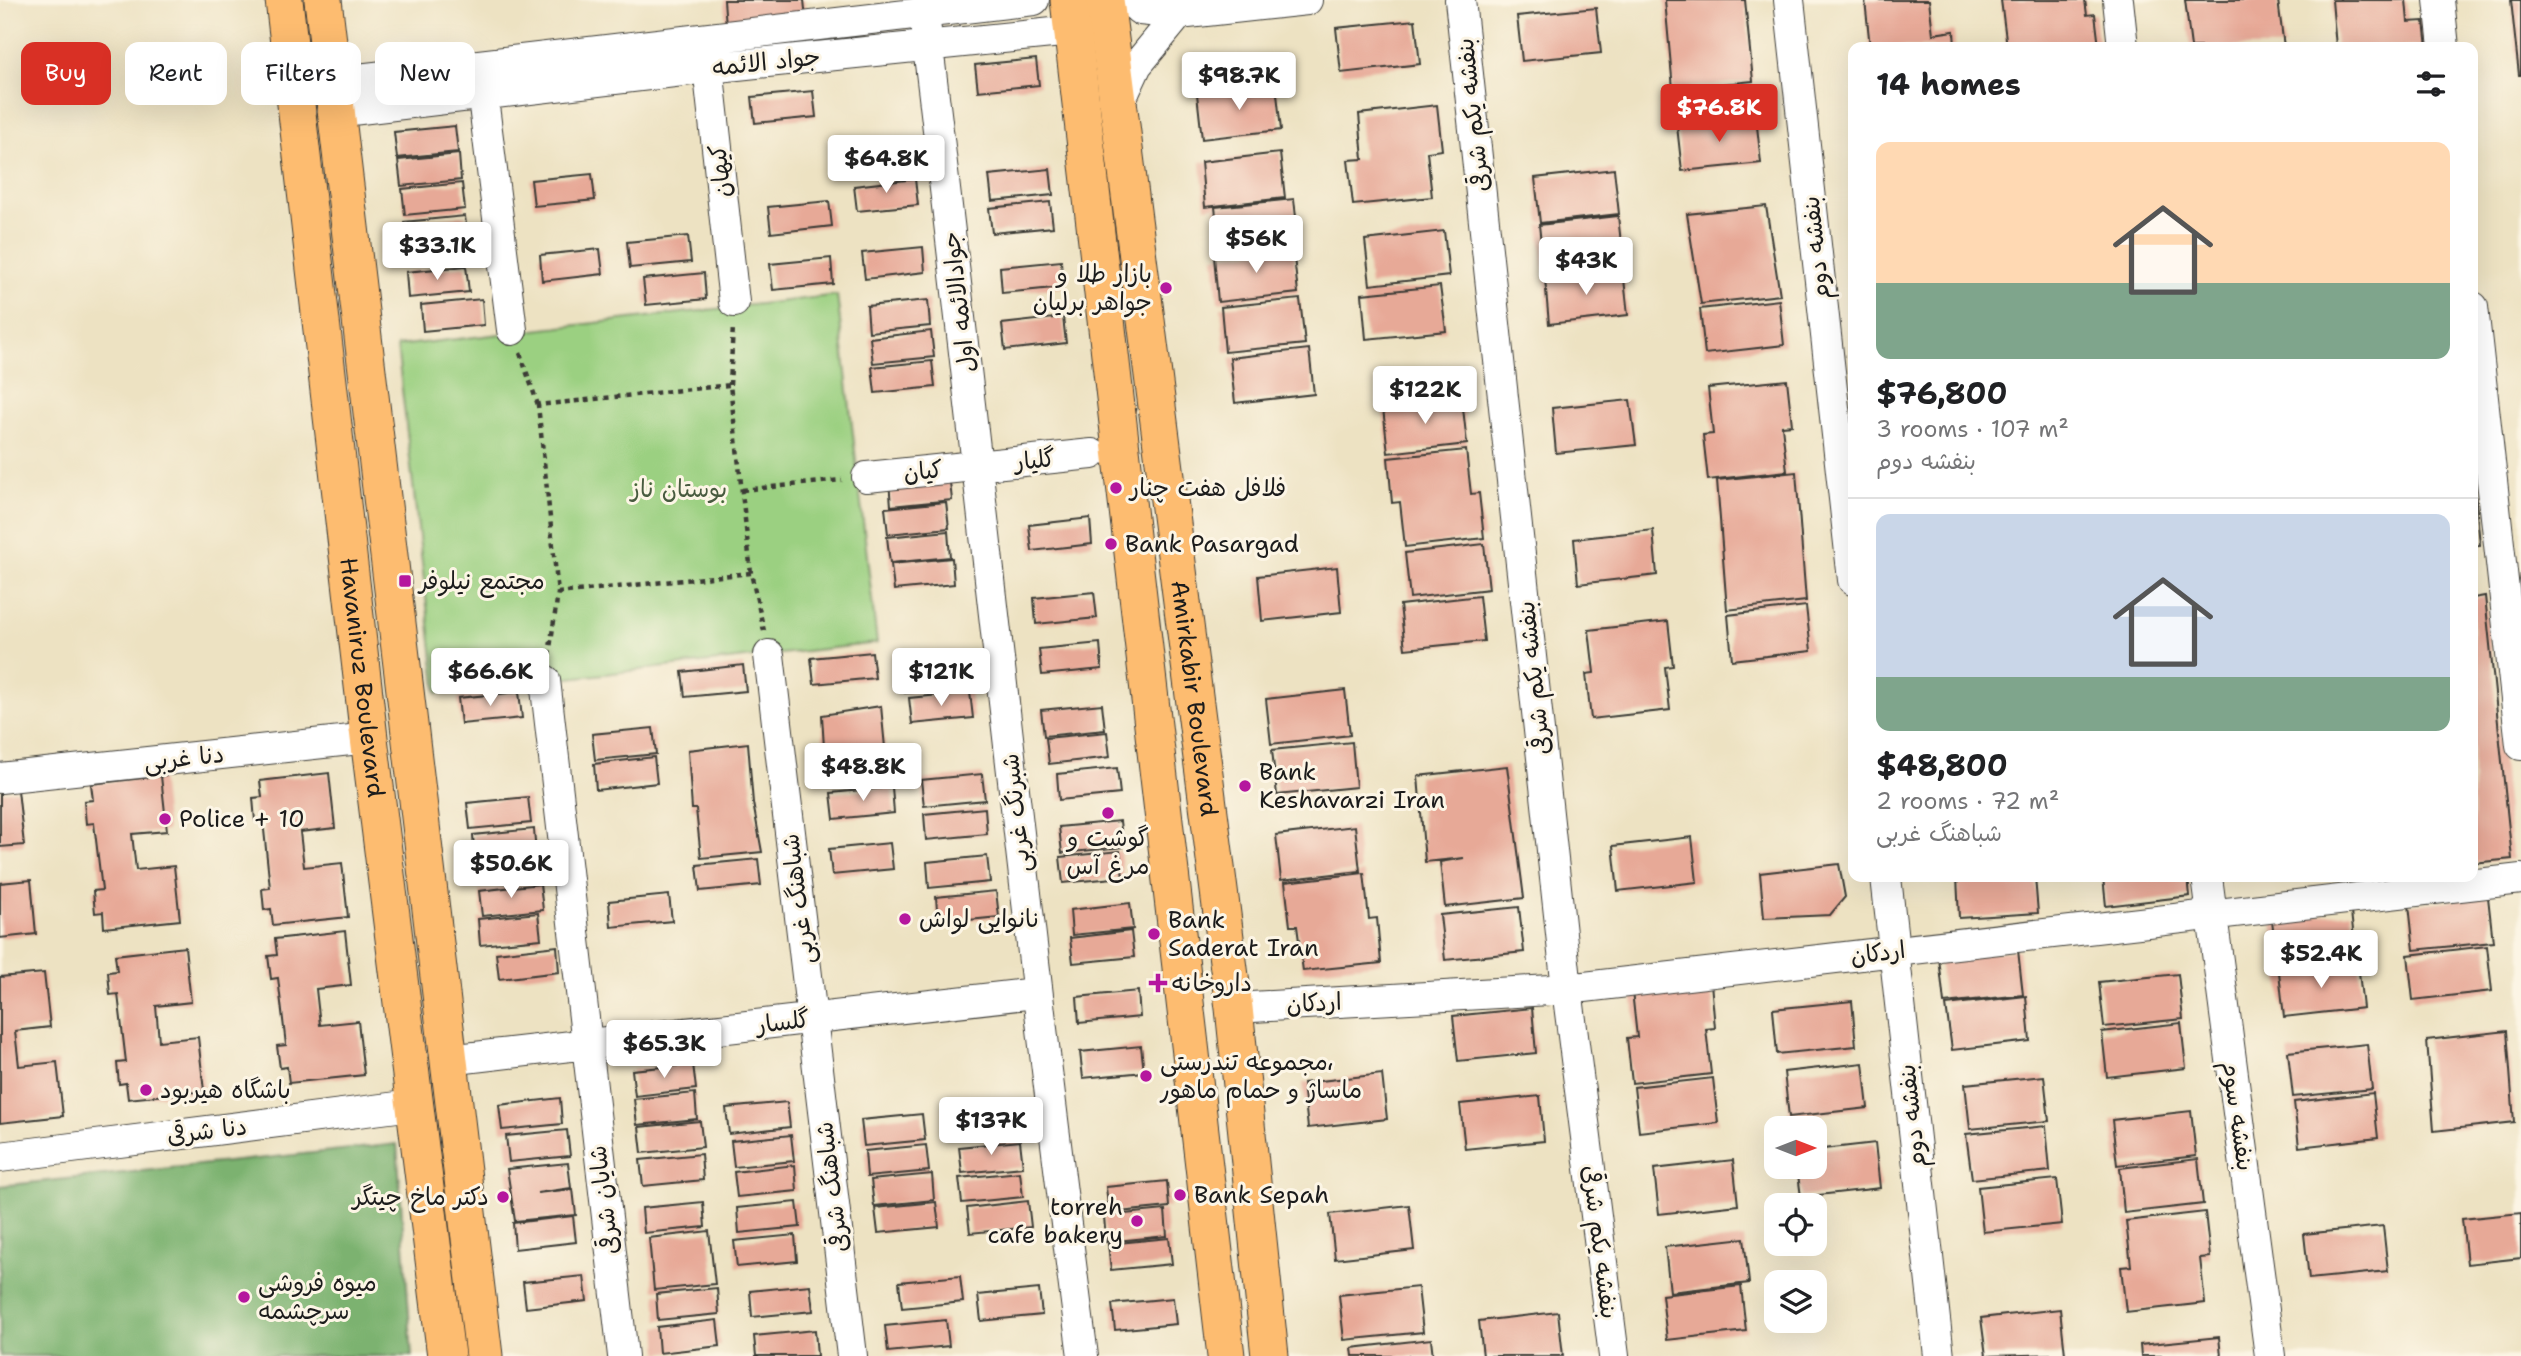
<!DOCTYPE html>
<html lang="en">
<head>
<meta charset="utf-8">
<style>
	body { margin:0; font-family:"Shantell Sans","Playpen Sans Arabic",sans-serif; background:#f6f6f6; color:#202124; height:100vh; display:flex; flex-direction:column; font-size:26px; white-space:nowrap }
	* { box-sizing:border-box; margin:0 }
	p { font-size:23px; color:#757577 }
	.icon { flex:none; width:38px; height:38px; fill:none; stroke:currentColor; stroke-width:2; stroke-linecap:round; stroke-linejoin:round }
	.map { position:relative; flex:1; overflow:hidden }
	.details { position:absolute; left:1848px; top:42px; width:630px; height:840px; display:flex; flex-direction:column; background:#fff; border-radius:14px; box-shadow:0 7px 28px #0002 }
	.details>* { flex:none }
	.top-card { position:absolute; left:21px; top:42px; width:665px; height:63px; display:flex; gap:14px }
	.needle { width:46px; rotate:90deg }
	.buttons { position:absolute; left:1764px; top:1116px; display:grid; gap:14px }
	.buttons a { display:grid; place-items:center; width:63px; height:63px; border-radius:14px; background:#fff; box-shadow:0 7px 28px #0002; font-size:35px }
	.price { position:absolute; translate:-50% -60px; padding:0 16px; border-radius:7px; background:#fff; color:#222; font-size:23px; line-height:46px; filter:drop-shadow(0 2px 4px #0008) }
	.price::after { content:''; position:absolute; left:50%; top:42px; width:21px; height:16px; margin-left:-10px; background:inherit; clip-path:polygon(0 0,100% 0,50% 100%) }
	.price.selected { background:#d93025; color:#fff }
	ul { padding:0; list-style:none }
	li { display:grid; align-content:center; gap:14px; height:371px; padding:0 28px }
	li+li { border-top:2px solid #e0e0e0 }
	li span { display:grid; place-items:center; height:217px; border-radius:14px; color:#555 }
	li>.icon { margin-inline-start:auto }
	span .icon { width:126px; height:126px; fill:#fffc; stroke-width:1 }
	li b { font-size:30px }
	h2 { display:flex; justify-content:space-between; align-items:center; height:84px; padding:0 28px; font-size:30px }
	.pill { padding:0 24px; border-radius:14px; background:#fff; box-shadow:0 7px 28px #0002; font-size:24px; line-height:63px }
	.pill.selected { background:#d93025; color:#fff }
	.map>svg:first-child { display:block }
</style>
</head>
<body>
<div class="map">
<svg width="2521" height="1356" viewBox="0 0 2521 1356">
	<rect width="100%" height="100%" fill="#fcf5e5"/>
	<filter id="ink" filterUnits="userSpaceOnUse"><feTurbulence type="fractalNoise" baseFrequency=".0143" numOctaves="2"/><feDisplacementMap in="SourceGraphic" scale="14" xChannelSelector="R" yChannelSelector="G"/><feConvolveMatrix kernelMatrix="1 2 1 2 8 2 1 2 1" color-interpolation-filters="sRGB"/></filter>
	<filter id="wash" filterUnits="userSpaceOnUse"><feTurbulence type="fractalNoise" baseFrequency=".00686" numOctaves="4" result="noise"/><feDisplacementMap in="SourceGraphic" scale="28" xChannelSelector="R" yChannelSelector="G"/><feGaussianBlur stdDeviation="1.57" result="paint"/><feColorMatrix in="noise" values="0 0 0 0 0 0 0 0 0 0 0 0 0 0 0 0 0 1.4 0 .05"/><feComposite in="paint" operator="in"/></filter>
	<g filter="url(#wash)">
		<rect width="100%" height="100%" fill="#ede2c2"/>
		<!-- green -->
		<path fill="#9bd081" stroke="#5c764e" stroke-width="2" d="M837 295 877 643 437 693 397 346Z"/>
		<!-- forest -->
		<path fill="#7cb26f" stroke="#4c6746" stroke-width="2" d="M397 1144 412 1356H0V1186Z"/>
		<g id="blocks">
			<!-- building -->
			<path fill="#e7a997" d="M724 0H804L806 19 726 26Z
				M1665 0H1745L1753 81 1673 89Z
				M1865 0H1929L1933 34 1954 31 1955 47H1870Z
				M2001 0H2085L2087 15 2095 14 2099 47H2007Z
				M2185 0H2278L2284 47H2191Z
				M2332 0H2406L2408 22 2424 21 2427 47H2336Z
				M2511 0H2521V75H2519Z
				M1596 8 1601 53 1522 61 1517 16Z
				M1415 20 1420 64 1341 73 1336 28Z
				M1036 59 1039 85 978 91 975 65Z
				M1276 85 1281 130 1202 139 1197 94Z
				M813 91 816 117 755 123 752 97Z
				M1437 105 1442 150 1427 152 1432 197 1353 205 1348 160 1363 159 1359 114Z
				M1756 117 1761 163 1682 171 1677 126Z
				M455 126 458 152 397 158 394 132Z
				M1280 153 1285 198 1205 207 1201 162Z
				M459 154 461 180 401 186 398 160Z
				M1050 169 1053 195 992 201 989 175Z
				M1614 169 1619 214 1540 223 1535 178Z
				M592 174 595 200 534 206 531 180Z
				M915 179 918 205 857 211 854 186Z
				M462 183 465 209 405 215 402 189Z
				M1294 199 1299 244 1220 252 1215 207Z
				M829 201 832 226 771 233 768 207Z
				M1050 202 1053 227 992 233 989 208Z
				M1766 206 1780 295 1701 304 1687 214Z
				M465 216 468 241 407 248 404 222Z
				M1618 216 1623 261 1544 270 1539 225Z
				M1444 231 1449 276 1370 285 1365 240Z
				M688 236 691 262 630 268 627 242Z
				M923 247 925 272 865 279 862 253Z
				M1293 248 1298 293 1218 302 1214 256Z
				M600 249 603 274 542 281 540 255Z
				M831 258 833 284 773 290 770 264Z
				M1061 261 1063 287 1002 293 1000 267Z
				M466 266 469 292 408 298 406 272Z
				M1623 270 1628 315 1549 324 1545 279Z
				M704 273 706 299 646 305 643 279Z
				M1440 286 1446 331 1366 339 1362 294Z
				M482 299 484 325 423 331 421 305Z
				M1300 299 1305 344 1225 352 1221 307Z
				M928 300 930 326 869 332 867 306Z
				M1779 300 1784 345 1705 354 1700 309Z
				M1063 317 1066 343 1005 350 1002 324Z
				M931 331 934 357 873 363 870 338Z
				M1309 349 1314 394 1235 403 1230 358Z
				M932 361 935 387 875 393 872 367Z
				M1787 380 1792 425 1782 426 1787 471 1708 480 1703 435 1713 434 1708 388Z
				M1462 399 1467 444 1388 453 1383 408Z
				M1630 400 1636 445 1556 453 1552 408Z
				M1466 450 1471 494 1479 493 1484 538 1405 547 1400 502 1392 503 1388 458Z
				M1796 472 1806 601 1727 610 1717 480Z
				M949 474 952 500 891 506 889 481Z
				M2475 491 2480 545 2473 546V492Z
				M946 502 949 528 888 534 885 508Z
				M1090 518 1092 544 1032 551 1029 525Z
				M1653 530 1657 575 1578 584 1574 539Z
				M948 531 950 557 890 563 887 537Z
				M1484 544 1489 589 1410 598 1405 553Z
				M952 558 954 584 894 590 891 564Z
				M1337 567 1341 612 1262 621 1258 576Z
				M1094 592 1097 618 1036 624 1034 598Z
				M1479 596 1484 641 1405 649 1400 605Z
				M2485 596 2512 859 2473 863V598Z
				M1806 606 1811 651 1732 660 1728 615Z
				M1668 621 1673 666 1665 667 1670 710 1591 719 1586 674 1594 673 1589 630Z
				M1100 643 1102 669 1042 675 1039 649Z
				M872 652 875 678 814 684 811 658Z
				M963 661 966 687 905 693 902 667Z
				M743 665 746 691 685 697 682 672Z
				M1345 690 1350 735 1271 744 1266 699Z
				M519 692 522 718 461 724 458 698Z
				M970 692 973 718 912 724 909 698Z
				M1102 704 1105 730 1044 736 1041 710Z
				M881 706 886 758 825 764 822 715Z
				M653 728 656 754 595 760 592 734Z
				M1107 732 1110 757 1049 764 1046 738Z
				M1352 742 1356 787 1277 795 1272 750Z
				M748 743 753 803 762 852 701 858 696 809H692L688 750Z
				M654 757 657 783 596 790 594 764Z
				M1507 766 1524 898 1445 907 1440 862 1464 858 1425 862 1418 776Z
				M1117 768 1120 794 1059 800 1057 774Z
				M329 773 335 828 300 832 304 867 342 863 348 917 273 925 271 909 264 910 262 889 270 888 263 820 255 821 253 798 262 797 260 781Z
				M982 774 985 800 924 806 921 780Z
				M161 776 167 831 132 834 136 870 174 866 180 920 104 928 103 912 95 913 93 891 102 890 94 823 86 824 84 801 93 800 91 784Z
				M892 787 894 813 834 819 831 793Z
				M18 790 24 845 0 847V792Z
				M528 797 531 823 470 829 467 803Z
				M985 808 987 834 926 840 924 814Z
				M1120 821 1123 847 1062 853 1059 827Z
				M1355 826 1360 871 1281 880 1276 835Z
				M534 829 536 855 475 861 473 835Z
				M1692 837 1697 882 1618 891 1613 846Z
				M890 843 893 869 832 875 829 849Z
				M1120 851 1123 877 1063 883 1060 857Z
				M987 856 990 882 929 888 927 862Z
				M758 859 761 885 700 891 697 865Z
				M1839 864 1845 897 1830 915 1764 918 1760 873Z
				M1364 873 1369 919 1377 918 1381 963 1303 971 1297 926H1290L1285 882Z
				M1957 877H2035L2038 913 1959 918Z
				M2103 877H2188L2190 896 2106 906Z
				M31 880 36 934 0 938V883Z
				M540 884 543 910 482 916 479 891Z
				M996 891 999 917 938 923 936 897Z
				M669 895 672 921 611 927 609 901Z
				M2488 897 2493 942 2414 950 2409 905Z
				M1130 903 1133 929 1072 935 1070 910Z
				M1519 907 1524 952 1445 960 1440 915Z
				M2351 912 2356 957 2277 965 2272 920Z
				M538 913 541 939 480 945 478 919Z
				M345 931 351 985 316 989 320 1025 358 1021 364 1075 289 1083 287 1067 280 1068 277 1046 286 1045 278 978 271 979 268 956 277 955 275 939Z
				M1131 931 1134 957 1073 963 1070 938Z
				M557 946 559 972 499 979 496 953Z
				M2487 946 2492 991 2413 1000 2408 955Z
				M185 947 191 1002 156 1006 159 1041 198 1037 204 1091 128 1099 126 1083 119 1084 117 1063 126 1062 118 994 110 995 108 972 117 971 115 955Z
				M2018 950 2023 995 1944 1003 1939 958Z
				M2358 963 2363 1008 2284 1017 2279 972Z
				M44 973 50 1027 15 1031 19 1066 57 1062 63 1116 0 1123V977Z
				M2178 974 2183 1019 2104 1027 2099 982Z
				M1711 983 1715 1028 1706 1029 1711 1074 1632 1083 1627 1038 1637 1037 1632 991Z
				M1138 991 1140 1017 1079 1023 1077 997Z
				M2026 996 2030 1041 1952 1050 1946 1005Z
				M1852 1001 1856 1046 1777 1054 1773 1009Z
				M1532 1008 1536 1053 1458 1061 1453 1016Z
				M2181 1023 2186 1068 2107 1077 2102 1032Z
				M2507 1031 2514 1122 2434 1131 2427 1040Z
				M2367 1044 2372 1089 2293 1097 2288 1052Z
				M1141 1046 1144 1072 1083 1078 1080 1052Z
				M1863 1063 1868 1108 1789 1117 1784 1072Z
				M693 1064 696 1089 635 1096 632 1070Z
				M1382 1074 1387 1119 1308 1128 1303 1083Z
				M2044 1076 2049 1121 1970 1129 1965 1084Z
				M1713 1078 1718 1123 1639 1132 1634 1087Z
				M695 1093 697 1119 637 1125 634 1099Z
				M2373 1093 2378 1138 2299 1147 2294 1102Z
				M1540 1096 1544 1141 1465 1149 1460 1104Z
				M560 1098 562 1124 502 1130 499 1105Z
				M787 1102 790 1127 729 1134 726 1108Z
				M2191 1111 2196 1156 2117 1165 2112 1120Z
				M922 1114 925 1140 864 1146 861 1120Z
				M700 1121 703 1147 642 1153 639 1127Z
				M2046 1126 2050 1171 1972 1179 1966 1134Z
				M567 1130 570 1156 509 1162 506 1136Z
				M791 1135 794 1161 734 1167 731 1141Z
				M1020 1141 1023 1167 962 1173 959 1147Z
				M1875 1143 1880 1188 1801 1197 1797 1167H1815V1150Z
				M926 1145 929 1171 867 1177 865 1151Z
				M701 1154 703 1180 643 1186 640 1160Z
				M2198 1159 2203 1204 2124 1213 2120 1168Z
				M1733 1160 1738 1205 1659 1214 1654 1169Z
				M568 1163 571 1188 537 1193 573 1189 576 1215 515 1221 507 1169Z
				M795 1165 797 1191 737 1197 734 1172Z
				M1020 1172 1023 1197 962 1203 959 1178Z
				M932 1174 934 1200 874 1206 871 1180Z
				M2057 1179 2062 1224 1983 1232 1978 1187Z
				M1167 1181 1169 1207 1109 1213 1106 1187Z
				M1028 1201 1031 1227 970 1233 967 1208Z
				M703 1202 705 1227 644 1233 642 1208Z
				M797 1202 800 1227 739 1233 737 1208Z
				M936 1202 939 1227 878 1233 875 1208Z
				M1409 1205 1414 1250 1335 1259 1330 1214Z
				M1165 1210 1167 1236 1106 1242 1104 1216Z
				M2205 1212 2210 1257 2200 1258 2205 1303 2126 1312 2121 1267 2131 1266 2126 1221Z
				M2521 1213V1258L2467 1264 2462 1219Z
				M573 1216 576 1242 515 1249 513 1223Z
				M2383 1226 2388 1271 2309 1279 2304 1234Z
				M709 1231 715 1284 654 1290 649 1238Z
				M795 1235 797 1261 737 1267 734 1241Z
				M1169 1238 1172 1264 1111 1270 1108 1244Z
				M1744 1238 1749 1283 1670 1292 1665 1247Z
				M584 1276 587 1301 526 1308 523 1282Z
				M960 1276 963 1302 902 1308 899 1282Z
				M810 1285 813 1311 752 1317 750 1291Z
				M1741 1286 1746 1331 1667 1340 1662 1295Z
				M1418 1287 1423 1332 1344 1340 1339 1295Z
				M717 1288 719 1314 658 1320 656 1294Z
				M1039 1289 1042 1315 981 1321 978 1295Z
				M1173 1298 1176 1324 1115 1330 1112 1304Z
				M2060 1309 2065 1354 1986 1356 1981 1318Z
				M1558 1312 1563 1356H1483L1479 1321Z
				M717 1320 720 1346 659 1353 657 1327Z
				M946 1320 949 1346 888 1352 885 1326Z
				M815 1330 817 1356H756L754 1336Z
				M2219 1337 2221 1356H2141L2140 1345Z
				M1431 1339 1433 1356H1353L1352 1348Z"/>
		</g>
	</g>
	<g filter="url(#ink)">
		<use href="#blocks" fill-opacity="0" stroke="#3b3a35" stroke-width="2"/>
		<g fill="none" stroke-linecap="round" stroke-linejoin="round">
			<defs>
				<path id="minor" d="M1129 0 1140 10 1179 14 1307 0
					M1460 0 1567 989 1614 1356
					M1789 0 1853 580
					M2118 0 2123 47
					M2439 0 2444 47
					M924 14C979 461 1024 909 1083 1356
					M706 48 734 302
					M480 74 512 330
					M332 82 1034 0
					M1117 108 1137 65 1179 14
					M335 112 708 68 1072 31
					M2473 307 2521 745
					M867 477 1092 454
					M769 655 852 1356
					M545 680 623 1356
					M0 778 369 738
					M1886 877 1939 1356
					M2207 877 2270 1356
					M1234 1008 1567 989 2521 879
					M448 1060 1035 993
					M0 1157 413 1105"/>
				<g id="major">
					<path id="s1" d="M284 0 369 738 446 1356"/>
					<path d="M323 0 484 1356"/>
					<path d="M1069 0 1226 1356"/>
					<path id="s2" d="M1105 0 1234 1008 1270 1356"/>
				</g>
			</defs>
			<!-- minor casing -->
			<use href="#minor" stroke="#3b3a35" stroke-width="32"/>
			<!-- major casing -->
			<use href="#major" stroke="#3b3a35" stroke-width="39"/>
			<!-- path -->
			<path stroke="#3b3a35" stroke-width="4.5" stroke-dasharray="5 5" stroke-linecap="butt" d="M520 353 538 405
				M730 385 733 326
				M742 490 842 480
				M751 573 558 593 538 405 730 385 751 573 764 631
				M549 655 558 593"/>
			<!-- minor -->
			<use href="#minor" stroke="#fff" stroke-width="30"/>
			<!-- major -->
			<use href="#major" stroke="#fdbc6f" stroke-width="37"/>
		</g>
	</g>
	<!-- markers -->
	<g fill="#b5179e" stroke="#fcf5e5" stroke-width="2.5">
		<circle cx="1166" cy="288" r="7"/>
		<circle cx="1116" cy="488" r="7"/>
		<circle cx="1111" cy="544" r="7"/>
		<rect x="398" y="574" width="14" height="14" rx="3.5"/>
		<circle cx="1245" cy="786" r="7"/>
		<circle cx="1108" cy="813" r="7"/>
		<circle cx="165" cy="819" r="7"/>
		<circle cx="905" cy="919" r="7"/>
		<circle cx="1154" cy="934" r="7"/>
		<path d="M1154.5 972.5h7v7h7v7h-7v7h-7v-7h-7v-7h7z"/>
		<circle cx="1146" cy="1076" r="7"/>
		<circle cx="146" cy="1090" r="7"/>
		<circle cx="1180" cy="1195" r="7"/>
		<circle cx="503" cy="1197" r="7"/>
		<circle cx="1137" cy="1221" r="7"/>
		<circle cx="244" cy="1297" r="7"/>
	</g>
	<g text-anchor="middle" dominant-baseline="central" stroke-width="6" stroke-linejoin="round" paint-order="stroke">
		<!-- street labels -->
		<g font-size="24" fill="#1c1c1c" stroke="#fcf5e5">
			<text transform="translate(766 62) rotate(-6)">جواد الائمه</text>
			<text transform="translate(1473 115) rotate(-96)">بنفشه یکم شرقی</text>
			<text transform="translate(720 171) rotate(-96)">کیهان</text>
			<text transform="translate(1816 248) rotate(-96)">بنفشه دوم</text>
			<text transform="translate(959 302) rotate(-97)">جوادالائمه اول</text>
			<text transform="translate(1035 460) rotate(-6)">گلیار</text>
			<text transform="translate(923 471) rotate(-6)">کیان</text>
			<text stroke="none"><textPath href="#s1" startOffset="682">Havaniruz Boulevard</textPath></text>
			<text transform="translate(1534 678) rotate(-96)">بنفشه یکم شرقی</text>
			<text stroke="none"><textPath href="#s2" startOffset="704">Amirkabir Boulevard</textPath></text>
			<text transform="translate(184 758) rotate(-6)">دنا غربی</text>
			<text transform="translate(1016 813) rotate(-96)">شبرنگ غربی</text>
			<text transform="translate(798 899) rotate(-97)">شباهنگ غربی</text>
			<text transform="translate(1878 953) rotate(-7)">اردکان</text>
			<text transform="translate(1314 1003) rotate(-3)">اردکان</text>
			<text transform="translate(783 1022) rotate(-7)">گلسار</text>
			<text transform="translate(1912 1116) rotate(-96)">بنفشه دوم</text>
			<text transform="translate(2238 1116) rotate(82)">بنفشه سوم</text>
			<text transform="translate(207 1131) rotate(-7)">دنا شرقی</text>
			<text transform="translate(832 1187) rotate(-97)">شباهنگ شرقی</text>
			<text transform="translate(604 1200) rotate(-97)">شایان شرقی</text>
			<text transform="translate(1600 1242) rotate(83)">بنفشه یکم شرقی</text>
		</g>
		<!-- poi labels -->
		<g font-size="24" fill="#1c1c1c" stroke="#fcf5e5" text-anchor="start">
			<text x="1152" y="274" text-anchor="end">بازار طلا و<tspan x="1152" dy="28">جواهر برلیان</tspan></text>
			<text x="1130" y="488">فلافل هفت چنار</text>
			<text x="1125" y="544">Bank Pasargad</text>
			<text x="419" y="581">مجتمع نیلوفر</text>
			<text x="1259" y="772">Bank<tspan x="1259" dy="28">Keshavarzi Iran</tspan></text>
			<text x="179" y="819">Police + 10</text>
			<text x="1108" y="838" text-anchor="middle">گوشت و<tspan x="1108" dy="28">مرغ آس</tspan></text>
			<text x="919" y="919">نانوایی لواش</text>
			<text x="1168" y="920">Bank<tspan x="1168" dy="28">Saderat Iran</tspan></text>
			<text x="1172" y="983">داروخانه</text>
			<text x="1160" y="1062">مجموعه تندرستی،<tspan x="1160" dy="28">ماساژ و حمام ماهور</tspan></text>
			<text x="160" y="1090">باشگاه هیربود</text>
			<text x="1194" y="1195">Bank Sepah</text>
			<text x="489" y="1197" text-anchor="end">دکتر ماخ چیتگر</text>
			<text x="1123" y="1207" text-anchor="end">torreh<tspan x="1123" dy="28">cafe bakery</tspan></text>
			<text x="258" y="1283">میوه فروشی<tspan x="258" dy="28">سرچشمه</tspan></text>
		</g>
		<!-- park labels -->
		<g font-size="24" fill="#485b3f" stroke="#fcf5e5">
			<text x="679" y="489">بوستان ناز</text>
		</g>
	</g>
</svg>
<div class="buttons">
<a><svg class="needle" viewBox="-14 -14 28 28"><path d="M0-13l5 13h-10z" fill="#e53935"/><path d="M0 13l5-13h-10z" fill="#757577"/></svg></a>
<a><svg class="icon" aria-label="locate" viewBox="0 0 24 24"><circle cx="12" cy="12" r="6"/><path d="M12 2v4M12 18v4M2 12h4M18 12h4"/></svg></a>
<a><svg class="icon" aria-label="layers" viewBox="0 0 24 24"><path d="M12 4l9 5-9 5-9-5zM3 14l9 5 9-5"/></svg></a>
</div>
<b class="price" style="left:1239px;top:112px">$98.7K</b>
<b class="price selected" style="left:1719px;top:144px">$76.8K</b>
<b class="price" style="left:886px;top:195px">$64.8K</b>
<b class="price" style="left:1256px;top:275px">$56K</b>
<b class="price" style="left:437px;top:282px">$33.1K</b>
<b class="price" style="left:1586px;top:297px">$43K</b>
<b class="price" style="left:1425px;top:426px">$122K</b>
<b class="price" style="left:490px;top:708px">$66.6K</b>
<b class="price" style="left:941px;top:708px">$121K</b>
<b class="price" style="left:863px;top:803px">$48.8K</b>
<b class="price" style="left:511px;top:900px">$50.6K</b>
<b class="price" style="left:2321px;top:990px">$52.4K</b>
<b class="price" style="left:664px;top:1080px">$65.3K</b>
<b class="price" style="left:991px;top:1157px">$137K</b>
<div class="top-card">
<a class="pill selected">Buy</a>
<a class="pill">Rent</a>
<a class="pill">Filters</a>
<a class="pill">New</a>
</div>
<section class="details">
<h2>14 homes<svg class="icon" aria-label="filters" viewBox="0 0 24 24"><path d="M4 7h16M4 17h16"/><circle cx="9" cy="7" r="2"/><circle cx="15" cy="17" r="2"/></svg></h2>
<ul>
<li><span style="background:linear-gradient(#ffd9b3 65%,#7fa58c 0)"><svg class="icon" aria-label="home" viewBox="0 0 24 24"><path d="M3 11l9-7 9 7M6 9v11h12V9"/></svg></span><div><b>$76,800</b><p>3 rooms · 107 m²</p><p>بنفشه دوم</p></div></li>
<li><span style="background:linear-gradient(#c9d6e8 75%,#7fa58c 0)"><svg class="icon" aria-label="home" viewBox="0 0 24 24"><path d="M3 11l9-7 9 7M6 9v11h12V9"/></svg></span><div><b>$48,800</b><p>2 rooms · 72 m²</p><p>شباهنگ غربی</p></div></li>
</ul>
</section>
</div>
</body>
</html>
